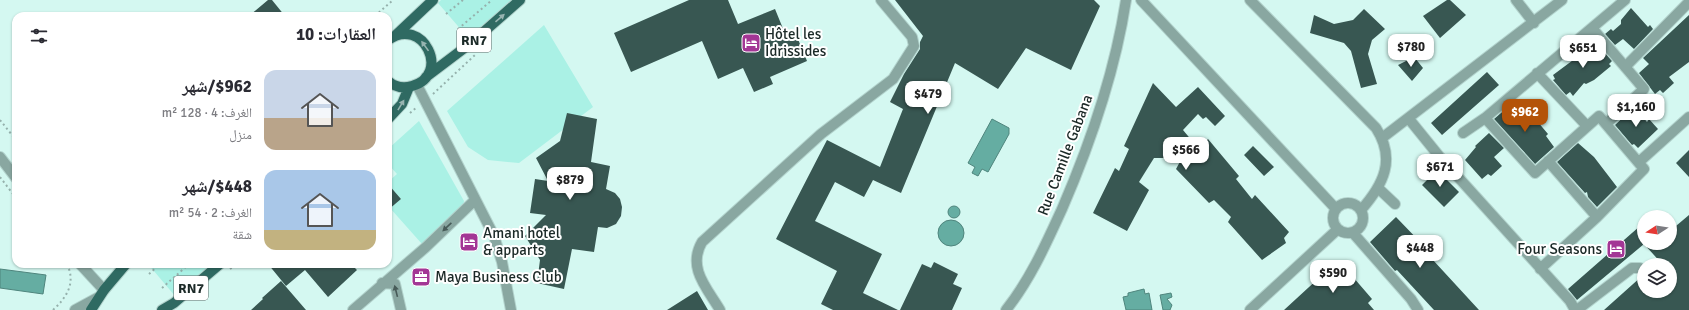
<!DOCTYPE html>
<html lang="ar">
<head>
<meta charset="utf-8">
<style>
	body { margin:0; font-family:Signika,"Noto Naskh Arabic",sans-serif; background:#f7f7f7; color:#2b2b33; direction:rtl; height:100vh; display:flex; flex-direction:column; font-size:15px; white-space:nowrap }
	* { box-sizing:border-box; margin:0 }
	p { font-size:13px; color:#7c7c81 }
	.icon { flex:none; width:22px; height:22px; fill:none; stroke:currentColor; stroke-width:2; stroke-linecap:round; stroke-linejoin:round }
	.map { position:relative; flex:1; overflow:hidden; direction:ltr }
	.drawer { position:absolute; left:12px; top:12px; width:380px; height:256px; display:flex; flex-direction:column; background:#fff; border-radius:12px; box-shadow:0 1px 3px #0004; direction:rtl }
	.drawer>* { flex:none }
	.needle { width:26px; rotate:258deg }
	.controls { position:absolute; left:1637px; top:210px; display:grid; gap:8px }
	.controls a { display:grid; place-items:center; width:40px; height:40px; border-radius:50%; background:#fff; box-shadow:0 1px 3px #0004; font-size:20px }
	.price { position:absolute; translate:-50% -34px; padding:0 9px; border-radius:8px; background:#fff; color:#222; font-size:13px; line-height:26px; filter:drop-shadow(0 1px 2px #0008) }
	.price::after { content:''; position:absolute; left:50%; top:24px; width:12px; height:9px; margin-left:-6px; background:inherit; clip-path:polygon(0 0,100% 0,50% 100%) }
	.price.selected { background:#b45309; color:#fff }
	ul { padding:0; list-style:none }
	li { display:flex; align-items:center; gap:12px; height:100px; padding:0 16px }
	li span { display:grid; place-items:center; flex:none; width:112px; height:80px; border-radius:12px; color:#555 }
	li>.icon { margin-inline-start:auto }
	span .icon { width:48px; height:48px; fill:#fffc; stroke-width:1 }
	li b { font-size:17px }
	h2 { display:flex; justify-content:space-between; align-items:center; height:48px; padding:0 16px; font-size:17px }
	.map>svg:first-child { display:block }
</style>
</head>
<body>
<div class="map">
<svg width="1689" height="310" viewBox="0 0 1689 310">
	<rect width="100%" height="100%" fill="#d4f8f1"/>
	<!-- green -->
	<path fill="#aaf1e5" d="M441 0H515L470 40 438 3Z
		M544 25 593 107 519 163 488 160 468 147 447 111Z
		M419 121 464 201 463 207 422 244 390 208 401 199 388 184V182L397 174 388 164V149Z
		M148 264H212L175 296Z"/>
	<!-- water -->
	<path fill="#65ada2" stroke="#4f857d" d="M992 119 1009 128V134L988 172 982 169 978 176 972 173 975 167 968 163Z
		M948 212a6 6 0 1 1 12 0a6 6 0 1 1-12 0Z
		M938 233a13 13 0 1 1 26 0a13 13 0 1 1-26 0Z
		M0 269 46 275 43 294 0 288Z
		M1144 289 1145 294 1149 293 1152 310H1126L1123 297 1128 296V293Z
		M1171 293 1172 297 1167 299 1172 305 1170 310H1163L1160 295Z"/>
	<!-- building -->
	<path fill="#385752" d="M268 0H272L285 16H249Z
		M689 0H728L738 24 775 9 786 36 795 32 807 61 770 77 773 84 754 92 743 68 718 79 702 41 631 72 614 33Z
		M895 0H1094L1100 6 1071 70 1026 48 998 89 955 63 901 193 873 180 864 197 835 182 815 221 882 254 863 293 898 310H833L821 304 837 271 776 239 827 140 880 167 903 109 890 102 904 74 920 49V42L923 36Z
		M1447 0H1450L1466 15 1440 38 1423 16Z
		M1631 8 1648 27 1650 25 1653 29 1634 49 1623 39 1615 45 1605 34 1611 29 1613 31 1621 24V20Z
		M1364 9 1385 29 1372 40 1368 54 1377 84 1361 88 1351 51 1344 43 1310 33 1314 15 1334 24 1353 20Z
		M1689 15V62L1669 77 1674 83 1663 93 1660 90 1655 94 1639 73 1649 64 1643 58Z
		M1587 40 1593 44 1595 42 1612 61 1609 64 1611 66 1594 80 1586 84 1584 83 1573 96 1570 92 1566 95 1553 80 1555 79 1553 75 1588 49 1584 43Z
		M1412 58H1415L1423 68 1412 81 1398 65Z
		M1487 72 1499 85 1442 135 1431 123Z
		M1153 83 1176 107 1198 87 1225 116 1215 126 1206 117 1203 119 1198 114 1183 130 1198 148 1208 139 1239 176 1236 179 1252 199 1255 195 1289 232 1284 238 1286 243 1262 260 1228 222 1231 217 1214 200 1209 203 1176 169 1182 158H1154L1139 182 1149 190 1127 231 1093 213 1115 168 1119 171 1129 149 1124 146Z
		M1515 101 1533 124 1537 121 1548 134 1546 136 1554 147 1535 164 1494 119Z
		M1633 108H1635L1647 122 1649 119 1658 129 1638 148 1634 144 1632 145 1615 125Z
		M567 113 597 119 591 162 610 166 606 189 615 193 620 199 622 207 621 216 616 224 607 228 598 227 594 252 572 249 564 289 537 283 540 260 525 236 546 215 530 213 535 179 548 181 536 158 560 141Z
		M1489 133 1504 148 1494 157 1502 166 1491 176 1488 174 1482 179 1465 160 1476 147 1475 146Z
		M1578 143 1594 157 1617 187 1597 207 1588 197 1587 192 1585 193 1557 162Z
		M1253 146 1274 167 1264 176 1244 155Z
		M1689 150V177L1676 163Z
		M1437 170 1459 192 1444 207 1422 185Z
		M388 184 401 199 388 210Z
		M1689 215V310H1604L1642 276H1644V291H1670V265H1663L1644 244 1577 300 1568 289 1640 226 1644 231V243H1670V231Z
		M1396 217 1423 245 1421 247 1479 310H1434L1397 270 1395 271 1370 242Z
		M934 262 958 274 953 284 962 288 952 310H900L922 264 931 268Z
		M268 264H351L357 270 328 297 305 270 286 286Z
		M1333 265 1342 275 1347 270 1372 299 1368 303 1374 310H1284Z
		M281 281 306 310H251L263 299 262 298Z
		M697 291 708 310H667Z"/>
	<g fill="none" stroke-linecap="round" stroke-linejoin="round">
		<defs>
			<path id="minor" d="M1141 0 1336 209
				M1250 0 1376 128C1396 159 1384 184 1361 210
				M1516 0 1534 23
				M1592 28 1644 89 1606 124
				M1625 67 1689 2
				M1537 73 1587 126
				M417 85 494 236 502 262 511 310
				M1485 118 1535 173 1599 116 1644 169 1597 217 1540 269
				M1409 119 1439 156 1570 301 1575 310
				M1463 133 1485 118 1625 0
				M1382 138 1562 0
				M0 157 16 178
				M1548 161 1597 217
				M1639 162 1689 117
				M1378 188 1395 204
				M1333 218a15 15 0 1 1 30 0a15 15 0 1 1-30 0Z
				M1353 233 1411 299 1418 310
				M80 264 104 290
				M382 283 395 284 401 310
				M75 310 99 297
				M353 310 426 247 475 200
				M720 310C707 288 687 268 702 242L821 134 893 79 914 46 912 37 881 0
				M1006 310C1030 280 1046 244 1062 209 1091 142 1115 72 1126 0
				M1250 310 1338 229
				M1577 310 1632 268H1640L1644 270"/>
			<path id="major" d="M396 35 433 0
				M388 40C423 15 452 75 412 86 403 89 395 87 388 81
				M426 77 471 43 520 0
				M388 119 402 104 409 87
				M91 310 104 290 126 264
				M162 310 174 303 220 264"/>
		</defs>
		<!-- minor casing -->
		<use href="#minor" stroke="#b3d3cd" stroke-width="12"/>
		<!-- major casing -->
		<use href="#major" stroke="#b3d3cd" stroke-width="12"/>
		<!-- path -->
		<path stroke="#95b1ac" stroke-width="2" stroke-dasharray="2 3" stroke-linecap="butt" d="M446 14 463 0
			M375 16 393 0
			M458 29 492 0
			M433 94 475 55
			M410 113 417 107
			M0 120 16 140
			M0 177 16 198
			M230 269 237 264
			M149 274 160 264
			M162 288 189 264
			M53 310C67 297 76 283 67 264"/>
		<!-- minor -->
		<use href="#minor" stroke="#89a7a1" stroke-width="10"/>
		<!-- major -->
		<use href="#major" stroke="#2f6a62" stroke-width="10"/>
	</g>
	<!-- one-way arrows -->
	<defs><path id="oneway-solid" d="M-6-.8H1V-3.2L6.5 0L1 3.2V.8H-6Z"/></defs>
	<g fill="#97b4b0">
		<use href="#oneway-solid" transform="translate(500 18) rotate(-41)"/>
		<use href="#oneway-solid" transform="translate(425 46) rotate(-126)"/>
		<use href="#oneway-solid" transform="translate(401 105) rotate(-59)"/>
	</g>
	<g fill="#475b58">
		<use href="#oneway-solid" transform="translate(447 227) rotate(137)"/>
		<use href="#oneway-solid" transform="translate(396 291) rotate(-104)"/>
	</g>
	<!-- icons -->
	<defs>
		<symbol id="hotel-square" viewBox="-11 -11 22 22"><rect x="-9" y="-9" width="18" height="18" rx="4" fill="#a33695" stroke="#fff"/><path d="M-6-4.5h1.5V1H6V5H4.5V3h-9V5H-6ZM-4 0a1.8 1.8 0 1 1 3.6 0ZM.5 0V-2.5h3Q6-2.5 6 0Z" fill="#fff"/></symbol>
		<symbol id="office-square" viewBox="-11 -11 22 22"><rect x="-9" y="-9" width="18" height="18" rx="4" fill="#a33695" stroke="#fff"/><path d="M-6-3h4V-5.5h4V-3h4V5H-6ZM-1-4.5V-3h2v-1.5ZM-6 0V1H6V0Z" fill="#fff"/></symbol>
	</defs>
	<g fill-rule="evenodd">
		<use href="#hotel-square" x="740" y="32" width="22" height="22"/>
		<use href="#hotel-square" x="458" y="231" width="22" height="22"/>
		<use href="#hotel-square" x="1605" y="238" width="22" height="22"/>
		<use href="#office-square" x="410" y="266" width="22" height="22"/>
	</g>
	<g text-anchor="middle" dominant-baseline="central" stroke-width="4" stroke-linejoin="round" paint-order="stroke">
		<!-- shield labels -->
		<g fill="#fff" stroke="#5f6968" stroke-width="1">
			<rect x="457" y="28" width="34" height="24" rx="3"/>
			<rect x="174" y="276" width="34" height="24" rx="3"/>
		</g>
		<g font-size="14" font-weight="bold" fill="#1b2927">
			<text x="474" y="40">RN7</text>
			<text x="191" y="288">RN7</text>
		</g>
		<!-- poi labels -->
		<g font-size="15" fill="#1b2927" stroke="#fff" text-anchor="start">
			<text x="765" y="34">Hôtel les<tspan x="765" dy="17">Idrissides</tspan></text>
			<text x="483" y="233">Amani hotel<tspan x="483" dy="17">&amp; apparts</tspan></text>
			<text x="1602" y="249" text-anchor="end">Four Seasons</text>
			<text x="435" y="277">Maya Business Club</text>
		</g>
		<!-- street labels -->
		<g font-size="15" fill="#1b2927" stroke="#fff">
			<text transform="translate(1065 155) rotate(-69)">Rue Camille Gabana</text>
		</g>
	</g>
</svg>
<div class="controls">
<a><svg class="needle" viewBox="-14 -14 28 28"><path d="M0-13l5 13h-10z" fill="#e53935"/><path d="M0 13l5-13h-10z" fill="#7c7c81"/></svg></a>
<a><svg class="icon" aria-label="layers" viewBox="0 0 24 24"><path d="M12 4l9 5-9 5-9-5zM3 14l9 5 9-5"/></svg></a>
</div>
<b class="price" style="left:1411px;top:68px">$780</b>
<b class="price" style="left:1583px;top:69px">$651</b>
<b class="price" style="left:928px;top:115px">$479</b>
<b class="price" style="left:1636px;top:128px">$1,160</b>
<b class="price selected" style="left:1525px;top:133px">$962</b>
<b class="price" style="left:1186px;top:171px">$566</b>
<b class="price" style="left:1440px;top:188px">$671</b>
<b class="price" style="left:570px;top:201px">$879</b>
<b class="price" style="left:1420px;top:269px">$448</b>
<b class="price" style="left:1333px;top:294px">$590</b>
<section class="drawer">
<h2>العقارات: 10<svg class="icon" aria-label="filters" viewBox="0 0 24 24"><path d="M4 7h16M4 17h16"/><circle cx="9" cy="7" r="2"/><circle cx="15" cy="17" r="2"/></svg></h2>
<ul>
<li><span style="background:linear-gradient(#c9d6e8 60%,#b9a48a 0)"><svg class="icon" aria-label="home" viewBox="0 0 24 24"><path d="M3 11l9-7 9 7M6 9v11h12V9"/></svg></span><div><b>$962/شهر</b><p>الغرف: 4 · 128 m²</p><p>منزل</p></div></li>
<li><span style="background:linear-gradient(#a9c7e8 75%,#c2b280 0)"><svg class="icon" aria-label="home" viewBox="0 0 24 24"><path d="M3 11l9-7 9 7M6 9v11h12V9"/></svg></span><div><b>$448/شهر</b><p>الغرف: 2 · 54 m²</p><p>شقة</p></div></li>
</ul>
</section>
</div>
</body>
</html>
